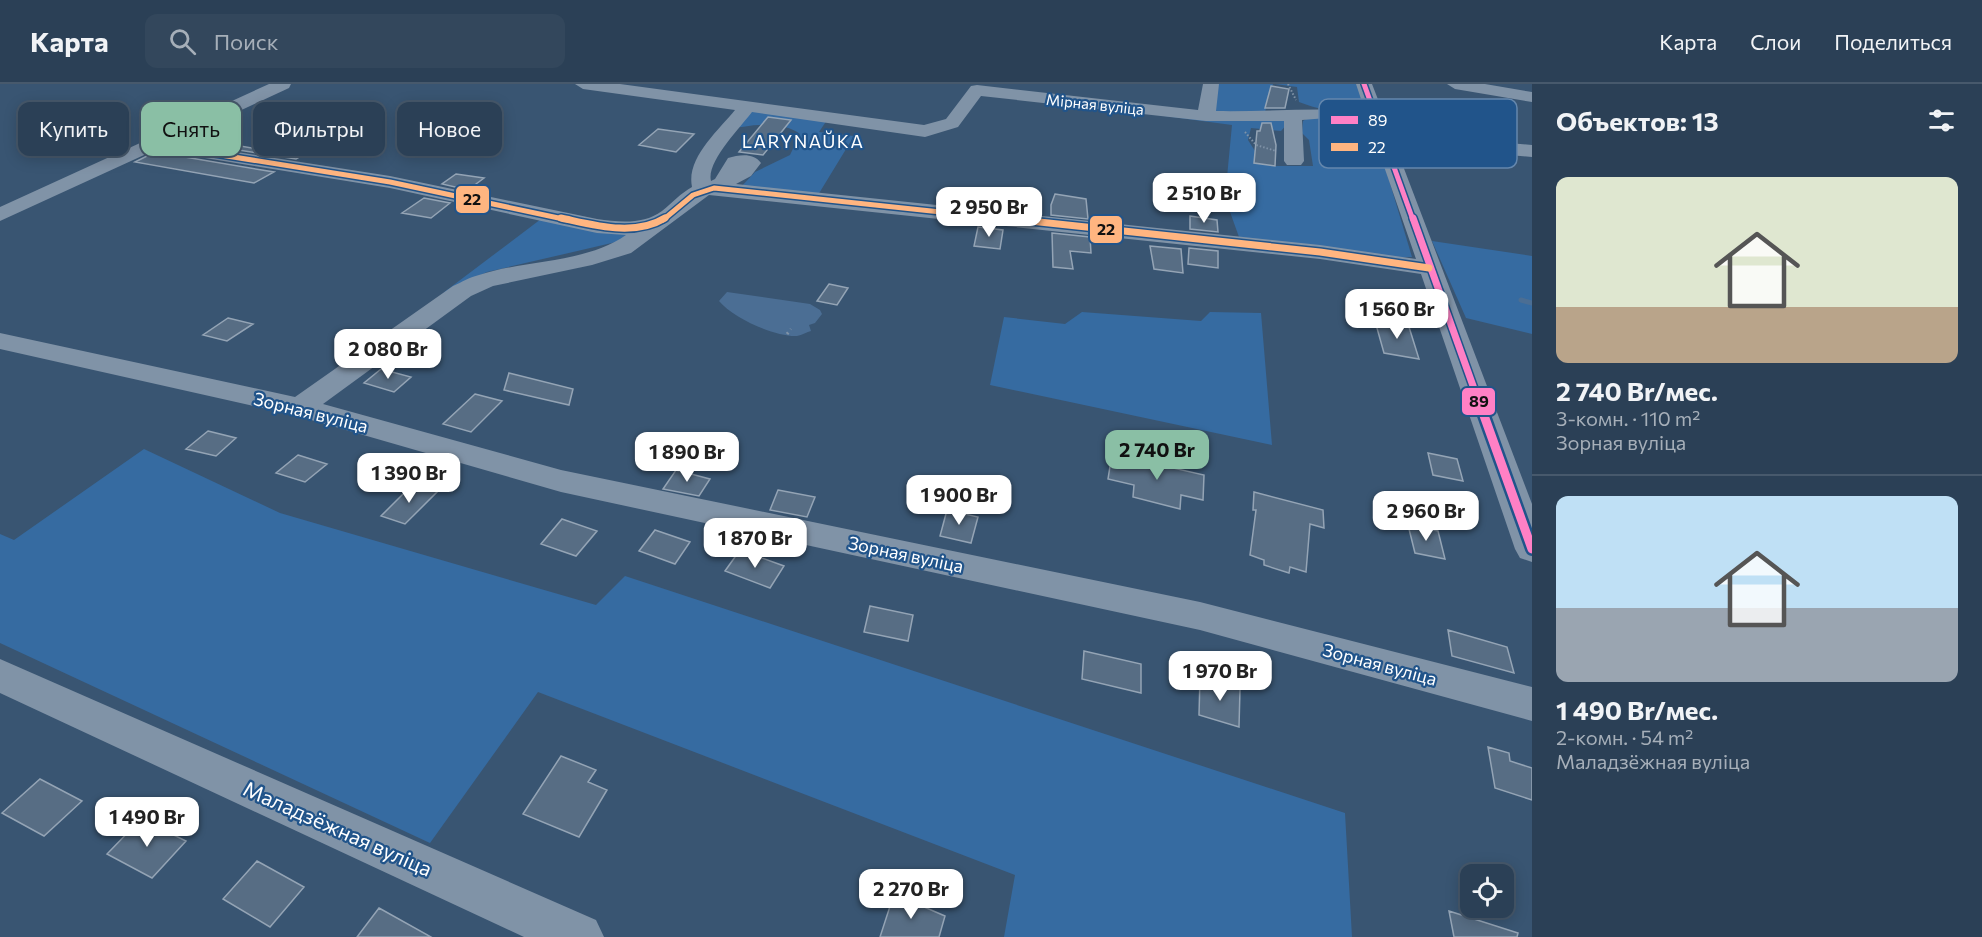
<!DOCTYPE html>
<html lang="ru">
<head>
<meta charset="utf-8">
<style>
	body { margin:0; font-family:Commissioner,sans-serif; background:#33475c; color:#f1f3f6; height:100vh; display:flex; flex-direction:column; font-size:22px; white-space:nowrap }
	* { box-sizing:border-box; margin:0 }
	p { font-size:20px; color:#a6afb9 }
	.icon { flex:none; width:33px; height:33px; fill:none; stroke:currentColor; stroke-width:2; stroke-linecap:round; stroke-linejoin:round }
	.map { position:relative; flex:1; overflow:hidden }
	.panel { display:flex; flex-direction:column; background:#2b4056; width:450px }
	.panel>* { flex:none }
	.banner { position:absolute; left:18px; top:18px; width:570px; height:54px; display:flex; gap:12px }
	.fabs { position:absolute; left:1460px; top:780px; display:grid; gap:12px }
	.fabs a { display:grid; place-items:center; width:54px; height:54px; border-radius:12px; background:#2b4056; box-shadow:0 3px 15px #0003,0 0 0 2px #47596c; font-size:30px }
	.price { position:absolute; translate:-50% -51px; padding:0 14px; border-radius:12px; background:#fff; color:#222; font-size:20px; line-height:39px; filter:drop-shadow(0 2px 3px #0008) }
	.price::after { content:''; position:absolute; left:50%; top:36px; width:18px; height:14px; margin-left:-9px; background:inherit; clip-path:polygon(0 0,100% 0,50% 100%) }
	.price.active { background:#8abfa5; color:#111 }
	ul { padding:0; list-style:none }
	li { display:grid; align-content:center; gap:12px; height:318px; padding:0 24px }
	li+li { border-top:2px solid #47596c }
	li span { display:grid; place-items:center; height:186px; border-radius:12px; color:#555 }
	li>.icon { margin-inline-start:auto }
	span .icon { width:108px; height:108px; fill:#fffc; stroke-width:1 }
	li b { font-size:26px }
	h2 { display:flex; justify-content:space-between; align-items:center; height:72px; padding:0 24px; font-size:26px }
	.chip { padding:0 21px; border-radius:12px; background:#2b4056; box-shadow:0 3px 15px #0003,0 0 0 2px #47596c; font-size:21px; line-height:54px }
	.chip.active { background:#8abfa5; color:#111 }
	header { display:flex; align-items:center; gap:36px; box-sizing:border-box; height:84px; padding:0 30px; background:#2b4056; border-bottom:2px solid #47596c }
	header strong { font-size:28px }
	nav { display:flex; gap:33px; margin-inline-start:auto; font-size:21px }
	.search { width:420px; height:54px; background:#33475c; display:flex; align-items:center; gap:15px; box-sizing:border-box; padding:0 21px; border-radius:12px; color:#a6afb9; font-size:22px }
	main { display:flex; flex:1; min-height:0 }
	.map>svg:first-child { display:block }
</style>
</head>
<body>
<header>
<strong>Карта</strong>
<div class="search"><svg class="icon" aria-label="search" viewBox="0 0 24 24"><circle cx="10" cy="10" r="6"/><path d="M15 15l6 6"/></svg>Поиск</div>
<nav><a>Карта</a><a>Слои</a><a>Поделиться</a></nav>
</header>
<main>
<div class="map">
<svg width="1532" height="853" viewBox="0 0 1532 853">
	<rect width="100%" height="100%" fill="#395572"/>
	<!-- green -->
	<path fill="#366ba1" d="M1216 0H1273L1265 28 1215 29Z
		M1275 0H1357L1367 24 1364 28C1343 30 1319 26 1299 18L1297 3Z
		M750 25 827 36 819 48 854 52 818 111 740 104 755 88 790 71 800 50C790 42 772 39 759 41 750 41 744 44 735 43Z
		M1157 31 1252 37 1282 35 1288 39 1281 47 1251 44 1248 56 1255 67 1254 79 1275 82H1313L1309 56 1302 49 1303 37C1320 25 1352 36 1372 39L1412 173 1388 174 1239 153 1225 114 1232 41Z
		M541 135 645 144 616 158 487 188 443 209Z
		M1432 157 1532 172V250L1466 234Z
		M1082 228 1201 237 1210 228 1261 229 1272 361 990 301 1004 233 1065 240Z
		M144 365 280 429 596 521 625 492 1345 729 1352 853H1004L1015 791 538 608 430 759 0 559V450L14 456Z"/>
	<!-- water -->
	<path fill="#4b6e94" d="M727 208 810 220 820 226 822 230 815 239 809 241 811 247C807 248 802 251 797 252 775 253 733 234 719 217Z"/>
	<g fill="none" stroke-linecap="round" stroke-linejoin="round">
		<!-- stream -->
		<path stroke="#4b6e94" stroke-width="5" d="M1521 216 1532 219"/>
	</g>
	<!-- building -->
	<path fill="#576d84" stroke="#94a4b5" stroke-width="1.5" d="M1271 2 1289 5 1285 24H1265Z
		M768 33 791 36 763 71 739 68Z
		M1262 39H1271L1276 61 1275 82 1254 79 1257 47H1260Z
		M658 45 694 50 676 68 639 61Z
		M189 53 258 65 262 63 305 70 296 75 181 57Z
		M155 68 274 88 254 99 135 78Z
		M456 90 484 94 468 106 442 100Z
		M1055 110 1086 115 1088 135 1051 131V121Z
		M424 114 450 119 431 134 402 129Z
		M1190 132 1217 136 1218 148 1190 145Z
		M978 143 1003 146 1000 165 974 162Z
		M1052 149 1090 153 1091 169 1070 167 1073 185 1053 183Z
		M1150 162 1181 165 1183 189 1154 185Z
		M1189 164 1218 167V184L1188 180Z
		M829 200 848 204 837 221 817 217Z
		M228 234 253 240 227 257 203 251Z
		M1375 237 1409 243 1419 275 1384 269Z
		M381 285 411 293 394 308 364 299Z
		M509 289 573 305 569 321 504 306Z
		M475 310 502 317 471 348 443 340Z
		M208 347 236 354 216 372 186 365Z
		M1428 369 1457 375 1463 397 1433 391Z
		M1112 370 1204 391 1203 416 1181 411 1180 425 1133 413 1134 401 1108 395Z
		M298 371 327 380 305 398 276 389Z
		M676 386 710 395 699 412 663 405Z
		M413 400 437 408 405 440 381 432Z
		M778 406 815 413 807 433 770 426Z
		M1254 408 1323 426 1324 444 1310 440 1306 488 1290 483 1289 489 1264 481V476L1250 471 1256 426H1253Z
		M947 426 978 433 971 459 940 452Z
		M562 435 597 447 576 472 541 460Z
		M1408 441 1438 447 1445 475 1415 469Z
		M655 446 690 458 675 480 639 467Z
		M740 466 784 482 770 504 725 487Z
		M870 522 913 531 908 557 864 548Z
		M1448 546 1507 563 1514 589 1452 572Z
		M1084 567 1141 580V609L1082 595Z
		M1200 594 1240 605 1239 643 1199 631Z
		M1488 663 1509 669 1510 677 1532 684V716L1495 704Z
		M561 672 596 686 588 698 607 706 579 753 523 730Z
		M40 695 82 717 44 752 2 729Z
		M141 735 186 757 152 794 107 770Z
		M257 777 304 803 270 843 223 815Z
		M894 810 945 832 939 853H880Z
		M379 824 431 853H357Z
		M1449 827 1518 849 1517 853H1454Z"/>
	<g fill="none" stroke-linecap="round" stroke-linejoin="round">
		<!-- path-far1 -->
		<path stroke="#8093a7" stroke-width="2" stroke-dasharray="1.5 2" stroke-linecap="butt" d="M1288 0 1296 16
			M1245 48 1256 61 1276 67"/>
		<!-- path -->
		<path stroke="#8093a7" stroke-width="3" stroke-dasharray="2 4" stroke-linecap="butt" d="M787 250 791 245"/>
		<!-- minor -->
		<path fill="#8093a7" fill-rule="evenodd" d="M269 0H291L289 4 173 58 390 92 597 135C619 138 643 141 662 127 672 119 681 109 692 103 686 74 718 47 735 26L583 5 575 0H620L924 41 946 35 971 2 977 1 1198 26 1203 0H1219L1216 27C1266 28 1315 23 1365 27L1356 0H1372L1391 49 1532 61V73L1395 61 1532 420V478L1520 474 1515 465 1421 190 1320 175 709 111 631 169 592 181 493 202 471 212 323 320 561 386 1200 518 1532 603V637L1200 546 561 408 294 331 0 265V249L295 313 453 202C462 198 470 193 479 191 524 176 587 179 626 151L597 149 390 104 155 66 0 137V123ZM981 12 1206 37H1284V77L1287 81H1301L1304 77 1302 36 1327 34 1369 39 1416 175 1320 161 736 100 751 92 761 79C753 68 739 71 728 74L715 95 711 97C706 78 740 44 752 28L925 53 958 43Z
			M1447 0H1485L1532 8V18L1455 5Z
			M0 575 596 836 604 853H524L0 609Z"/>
		<defs>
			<path id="bus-1-far2" d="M1364 0 1413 136"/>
			<path id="bus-1-far1" d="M1413 134 1477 313"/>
			<path id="bus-1" d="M1477 312 1532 465"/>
			<path id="bus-2-far1" d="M152 60 390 98 568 136
				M663 136 693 111 714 104 1016 136"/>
			<path id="bus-2" d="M561 134C594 141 634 153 665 134
				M1002 134 1320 168 1429 184"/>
		</defs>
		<!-- bus-1-far2 casing -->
		<use href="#bus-1-far2" stroke="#21548a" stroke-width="8"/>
		<!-- bus-1-far1 casing -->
		<use href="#bus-1-far1" stroke="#21548a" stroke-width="10"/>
		<!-- bus-1 casing -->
		<use href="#bus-1" stroke="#21548a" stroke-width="14"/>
		<!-- bus-2-far1 casing -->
		<use href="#bus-2-far1" stroke="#21548a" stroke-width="8"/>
		<!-- bus-2 casing -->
		<use href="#bus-2" stroke="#21548a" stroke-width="10"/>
		<!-- bus-1-far2 -->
		<use href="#bus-1-far2" stroke="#ff80c5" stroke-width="5"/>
		<!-- bus-1-far1 -->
		<use href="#bus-1-far1" stroke="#ff80c5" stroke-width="7"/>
		<!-- bus-1 -->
		<use href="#bus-1" stroke="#ff80c5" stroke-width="9"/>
		<!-- bus-2-far1 -->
		<use href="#bus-2-far1" stroke="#ffb580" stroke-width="5"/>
		<!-- bus-2 -->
		<use href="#bus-2" stroke="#ffb580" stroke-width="7"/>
	</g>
	<g text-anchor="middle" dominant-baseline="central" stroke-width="4.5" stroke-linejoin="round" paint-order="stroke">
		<!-- far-street labels -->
		<g font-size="15" fill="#fff" stroke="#21548a">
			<text transform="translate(1095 20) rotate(6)">Мірная вуліца</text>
		</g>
		<!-- far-quarter labels -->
		<g font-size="18" letter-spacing="1.5" fill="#fff" stroke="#21548a">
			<text x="803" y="57">LARYNAŬKA</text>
		</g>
		<!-- street labels -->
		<g font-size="18" fill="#fff" stroke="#21548a">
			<text transform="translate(311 328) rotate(14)">Зорная вуліца</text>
			<text transform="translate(906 470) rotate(12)">Зорная вуліца</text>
			<text transform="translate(1380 580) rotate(15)">Зорная вуліца</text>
		</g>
		<!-- near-street labels -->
		<g font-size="21" fill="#fff" stroke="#21548a">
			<text transform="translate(338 744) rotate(24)">Маладзёжная вуліца</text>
		</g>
	</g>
	<!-- legend -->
	<rect x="1319" y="15" width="198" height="69" rx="9" fill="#21548a" stroke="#6487ad" stroke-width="1.5"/>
	<rect x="1331" y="32" width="27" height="8" fill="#ff80c5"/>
	<rect x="1331" y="59" width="27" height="8" fill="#ffb580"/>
	<g font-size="16" fill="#fff">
		<text x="1368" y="42">89</text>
		<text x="1368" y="69">22</text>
	</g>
	<g stroke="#21548a" stroke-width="2">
		<rect x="455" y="101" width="35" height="29" rx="6" fill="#ffb580"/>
		<rect x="1089" y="131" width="34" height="29" rx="6" fill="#ffb580"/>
		<rect x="1461" y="303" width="35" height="29" rx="6" fill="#ff80c5"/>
	</g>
	<g font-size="16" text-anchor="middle" font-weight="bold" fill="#111">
		<text x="472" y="121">22</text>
		<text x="1106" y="151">22</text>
		<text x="1479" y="323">89</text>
	</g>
</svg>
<div class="fabs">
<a><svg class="icon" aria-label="locate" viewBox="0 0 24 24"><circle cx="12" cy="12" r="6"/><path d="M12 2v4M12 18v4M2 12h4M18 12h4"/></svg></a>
</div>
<b class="price" style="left:1204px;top:140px">2 510 Br</b>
<b class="price" style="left:989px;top:154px">2 950 Br</b>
<b class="price" style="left:1397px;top:256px">1 560 Br</b>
<b class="price" style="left:388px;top:296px">2 080 Br</b>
<b class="price active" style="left:1157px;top:397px">2 740 Br</b>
<b class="price" style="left:687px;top:399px">1 890 Br</b>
<b class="price" style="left:409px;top:420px">1 390 Br</b>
<b class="price" style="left:959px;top:442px">1 900 Br</b>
<b class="price" style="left:1426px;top:458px">2 960 Br</b>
<b class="price" style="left:755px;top:485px">1 870 Br</b>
<b class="price" style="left:1220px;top:618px">1 970 Br</b>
<b class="price" style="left:147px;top:764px">1 490 Br</b>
<b class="price" style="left:911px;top:836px">2 270 Br</b>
<div class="banner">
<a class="chip">Купить</a>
<a class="chip active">Снять</a>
<a class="chip">Фильтры</a>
<a class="chip">Новое</a>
</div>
</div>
<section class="panel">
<h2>Объектов: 13<svg class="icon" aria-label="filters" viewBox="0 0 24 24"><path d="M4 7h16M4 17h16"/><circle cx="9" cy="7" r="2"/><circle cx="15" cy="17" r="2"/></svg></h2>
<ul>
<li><span style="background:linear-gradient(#dfe7d0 70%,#b9a48a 0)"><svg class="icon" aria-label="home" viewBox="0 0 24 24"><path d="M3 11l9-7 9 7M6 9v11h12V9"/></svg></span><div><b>2 740 Br/мес.</b><p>3-комн. · 110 m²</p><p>Зорная вуліца</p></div></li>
<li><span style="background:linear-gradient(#bfe0f5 60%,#9aa5b1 0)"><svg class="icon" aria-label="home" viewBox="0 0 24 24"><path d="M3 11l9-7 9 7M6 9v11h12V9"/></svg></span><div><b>1 490 Br/мес.</b><p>2-комн. · 54 m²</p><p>Маладзёжная вуліца</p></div></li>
</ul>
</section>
</main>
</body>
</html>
